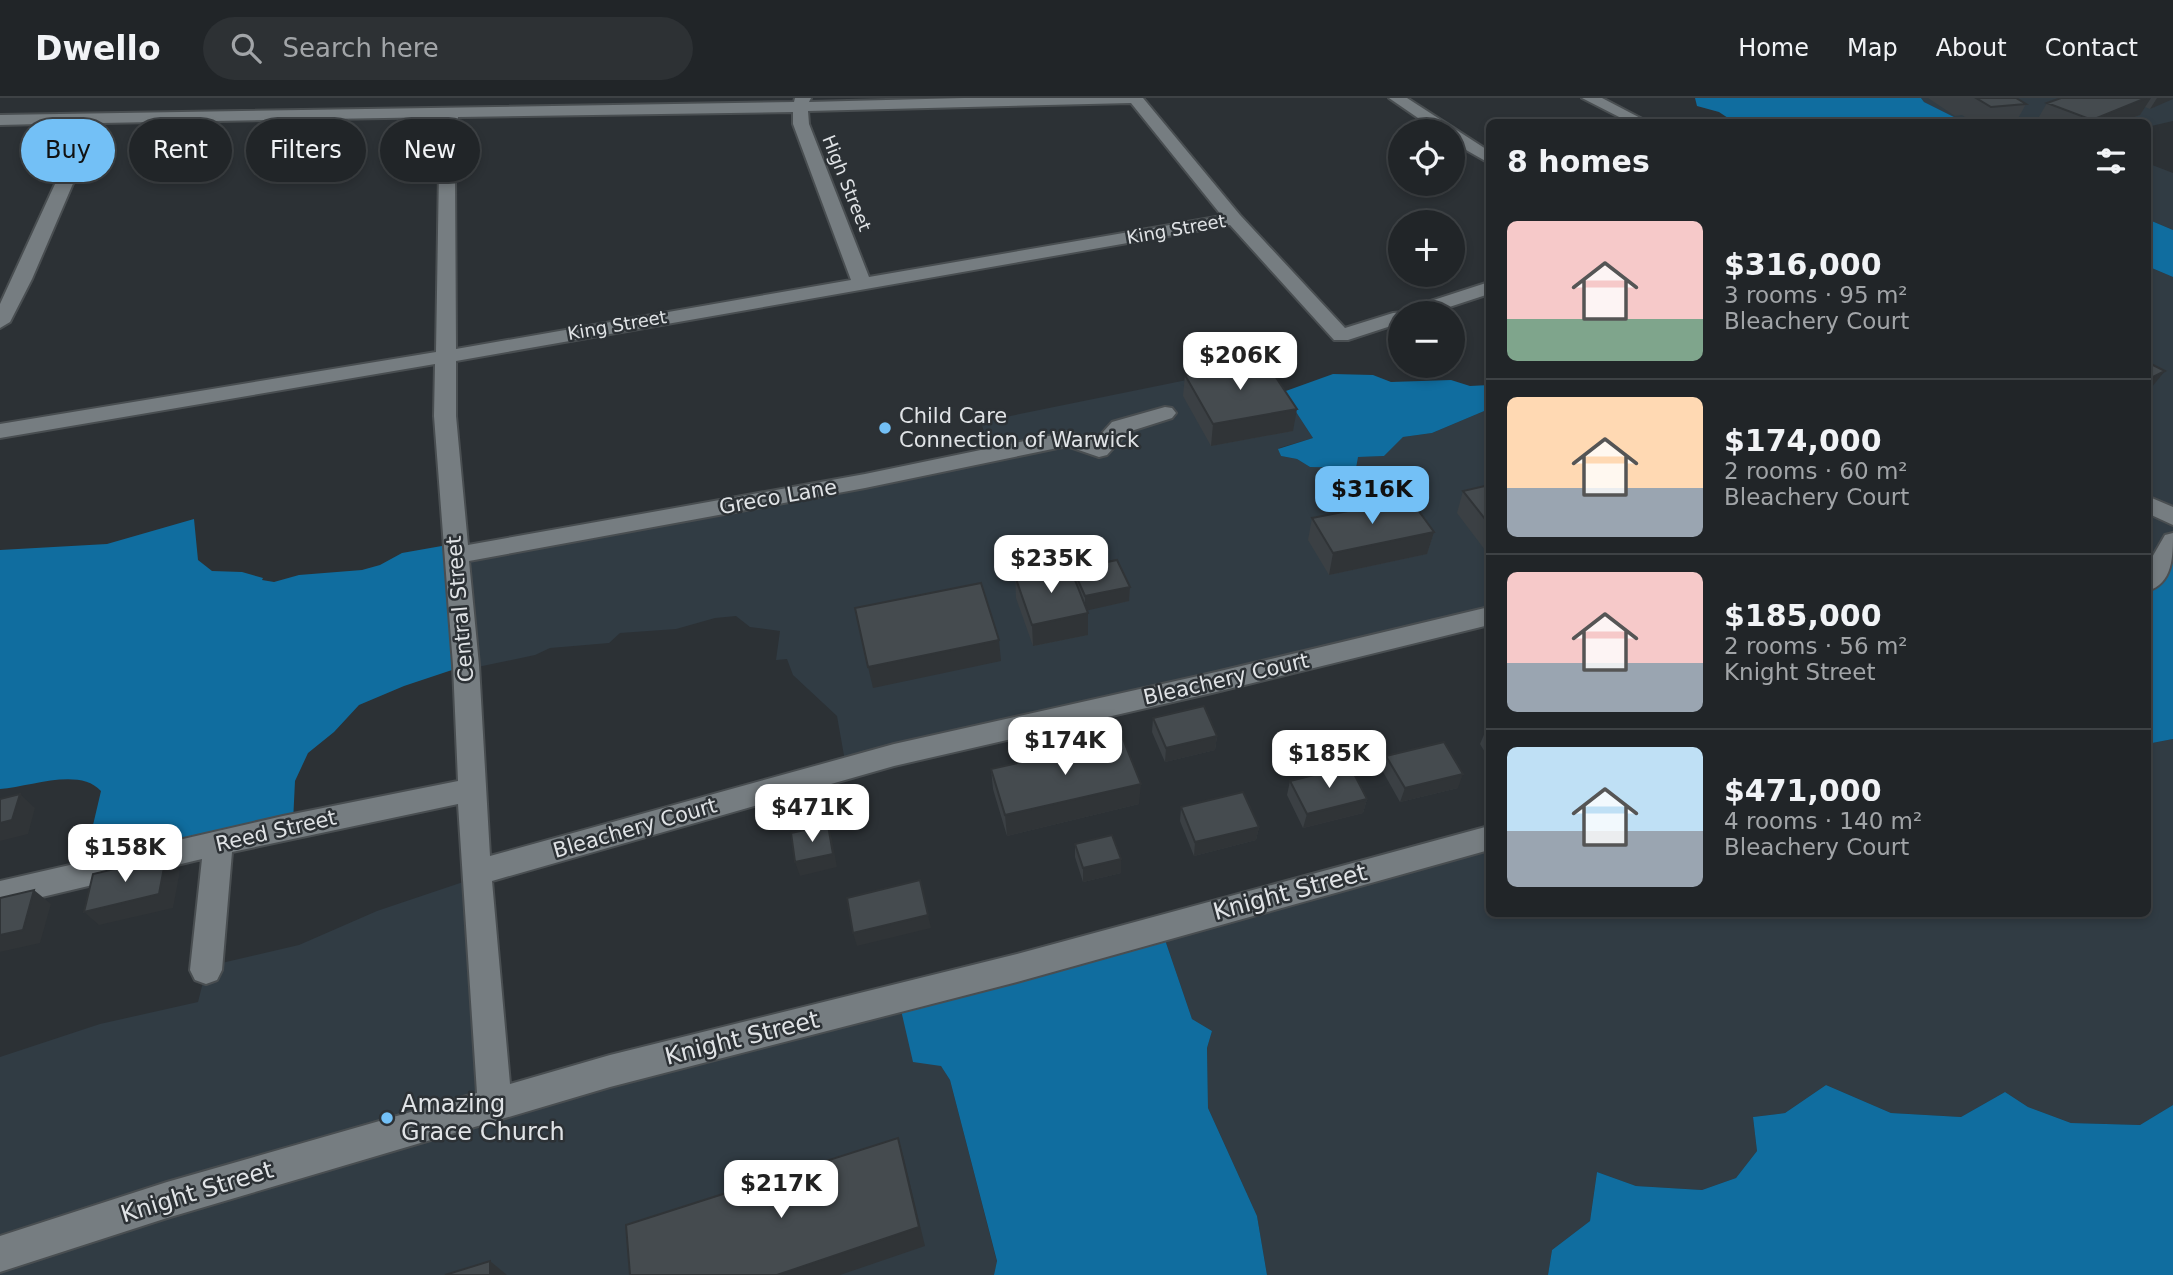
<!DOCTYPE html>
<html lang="en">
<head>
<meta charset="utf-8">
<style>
	body { margin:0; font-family:"DejaVu Sans",sans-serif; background:#2d3134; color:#f1f3f6; height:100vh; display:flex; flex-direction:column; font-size:26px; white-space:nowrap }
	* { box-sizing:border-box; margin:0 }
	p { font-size:23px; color:#a2a5a8 }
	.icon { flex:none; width:38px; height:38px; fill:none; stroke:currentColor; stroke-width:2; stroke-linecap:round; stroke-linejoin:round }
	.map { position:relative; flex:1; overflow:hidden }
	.drawer { position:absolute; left:1486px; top:21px; width:665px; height:798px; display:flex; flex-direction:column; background:#212528; border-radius:10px; box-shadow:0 4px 10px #0003,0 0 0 2px #3e4245 }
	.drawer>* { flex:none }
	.guide { position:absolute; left:21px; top:21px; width:665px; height:63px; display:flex; gap:14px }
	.tools { position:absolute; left:1388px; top:21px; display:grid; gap:14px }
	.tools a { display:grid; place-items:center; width:77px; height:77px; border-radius:50%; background:#212528; box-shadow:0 4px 10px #0003,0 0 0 2px #3e4245; font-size:35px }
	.price { position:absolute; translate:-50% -60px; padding:0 16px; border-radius:14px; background:#fff; color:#222; font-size:23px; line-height:46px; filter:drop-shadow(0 2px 4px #0008) }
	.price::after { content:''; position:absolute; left:50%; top:42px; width:21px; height:16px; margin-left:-10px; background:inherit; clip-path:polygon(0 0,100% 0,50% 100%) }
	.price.current { background:#73c0f6; color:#111 }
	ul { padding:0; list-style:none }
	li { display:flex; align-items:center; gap:21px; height:175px; padding:0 21px }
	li+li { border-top:2px solid #3e4245 }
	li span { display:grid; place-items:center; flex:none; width:196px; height:140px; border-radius:10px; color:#555 }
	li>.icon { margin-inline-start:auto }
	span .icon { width:84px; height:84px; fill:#fffc; stroke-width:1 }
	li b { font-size:30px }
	h2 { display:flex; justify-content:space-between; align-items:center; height:84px; padding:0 21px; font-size:30px }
	.tag { padding:0 24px; border-radius:32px; background:#212528; box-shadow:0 4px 10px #0003,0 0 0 2px #3e4245; font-size:24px; line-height:63px }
	.tag.current { background:#73c0f6; color:#111 }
	header { display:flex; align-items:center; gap:42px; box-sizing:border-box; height:98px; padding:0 35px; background:#212528; border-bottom:2px solid #3e4245 }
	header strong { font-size:33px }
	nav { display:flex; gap:38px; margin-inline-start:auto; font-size:24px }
	.search { width:490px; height:63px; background:#2d3134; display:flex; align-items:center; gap:18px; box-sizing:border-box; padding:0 24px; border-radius:38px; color:#a2a5a8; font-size:26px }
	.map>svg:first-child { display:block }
</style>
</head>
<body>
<header>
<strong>Dwello</strong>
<div class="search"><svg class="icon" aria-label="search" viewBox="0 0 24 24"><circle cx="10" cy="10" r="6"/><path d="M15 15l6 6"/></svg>Search here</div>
<nav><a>Home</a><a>Map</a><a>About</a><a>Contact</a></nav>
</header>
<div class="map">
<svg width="2173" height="1177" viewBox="0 0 2173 1177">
	<rect width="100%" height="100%" fill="#2c3135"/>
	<!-- built -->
	<path fill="#313c44" d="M1921 0H2173V23L2147 29V24H1964L1924 4Z
		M2147 65 2173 75V132L2147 121Z
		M2147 168 2173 179V465L2163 462 2147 482Z
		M1236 272 1283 294 1313 340 1279 350 1281 358 1297 361 1310 369 1358 359 1384 358 1403 339 1432 335 1489 311V516L1244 575 845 663 837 618 793 577 787 561 776 562 780 533 750 529 736 518 715 520 676 531 620 535 609 545 550 550 535 557 468 571 460 454 991 355 981 324Z
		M2173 641V1007L2140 1027 2071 1025 2028 1009 2005 994 1961 1019 1891 1015 1826 987 1785 1015 1753 1019 1757 1053 1736 1080 1702 1092 1636 1088 1597 1074 1590 1123 1552 1152 1548 1177H1267L1257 1118 1208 1010 1207 950 1212 933 1192 921 1161 830 1489 739V816H2147V646Z
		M475 780 496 1001 898 899 950 982 997 1164 994 1177H0V959L100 926 198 904 206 872 213 867 299 847 377 813Z"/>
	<!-- forest -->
	<path fill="#106d9f" d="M1695 0H1921L1924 4 1964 24H1752L1731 22 1719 14 1697 8Z
		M2147 121 2173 132V179L2147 168Z
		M1333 276 1373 277 1391 284 1451 282 1470 288 1489 287V311L1432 335 1403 339 1384 358 1358 359 1356 370 1310 369 1297 361 1281 358 1278 351 1313 340 1283 294Z
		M194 421 198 462 212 473 242 474 263 480 262 482 274 484 299 477 362 472 380 467 402 455 453 446 467 567 404 588 359 607 334 634 308 655 295 683 293 724 82 774 101 693C79 669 30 689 0 691V452L107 446Z
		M2163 462 2173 465V641L2147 646V482Z
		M1161 830 1192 921 1212 933 1207 950 1208 1010 1257 1118 1267 1177H994L997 1163 950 982 941 968 913 964 898 899Z
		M1826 987 1891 1015 1961 1019 2005 994 2028 1009 2071 1025 2140 1027 2173 1007V1177H1548L1552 1152 1590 1123 1597 1074 1636 1088 1702 1092 1736 1080 1757 1053 1753 1019 1785 1015Z"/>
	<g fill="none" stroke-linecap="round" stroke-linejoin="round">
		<defs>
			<path id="minor" d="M795 0H811L809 4 964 0H1143L1240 117 1345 230 1393 215 1404 214 1406 211 1489 184V196L1431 215H1400V225L1348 242H1334L1230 127 456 263V318L468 447 865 376 1068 334 1095 343 1112 324 1165 309 1172 310 1176 315 1172 320 1128 334 1107 357 1099 359 1067 348 865 390 469 463 479 567 490 758 894 646 1216 574 1489 509V527L1216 594 894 668 492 783 510 986 610 957 1017 856 1489 728V752L1017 884 610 989 167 1120 0 1174V1138L167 1084 477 995 458 706 232 754 222 872 217 882 206 886 195 882 190 872 202 761 0 809V783L283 718 458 683 453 567 434 318 435 266 0 340V326L436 254 439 73 443 19 99 25 32 181 10 224 0 230V206L83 25 0 27V17L794 4ZM1131 5 1222 118 869 179 809 26 808 13ZM793 14V26L851 182 456 251 455 73 458 19Z
				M1389 0H1407L1489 53V65L1452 44V33H1437Z
				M1582 0H1602L1648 24H1629Z
				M2147 398 2173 409V427L2147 415Z
				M2173 435C2173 458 2173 486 2147 493V468L2165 437Z"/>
		</defs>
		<!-- minor casing -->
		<use href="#minor" stroke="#494e51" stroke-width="4"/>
		<!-- minor -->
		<use href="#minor" fill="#767d81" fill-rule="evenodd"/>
	</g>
	<!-- wall -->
	<path fill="#3b4044" d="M1928 0H2016L2026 6 2016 24H1973L1962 17 1955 18Z
		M2061 0H2173L2150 11 2145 9 2140 17 2121 24H2036L2047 5Z
		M1185 277 1293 333 1211 348 1183 298Z
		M1489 387V456H1488L1457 415 1463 393Z
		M1312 420 1434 434 1427 456 1329 477 1308 442Z
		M1073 471 1130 489 1129 503 1087 512 1088 515V537L1033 548 1016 500 1015 478 1073 477Z
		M1153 620 1217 638 1215 652 1165 664 1152 634Z
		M1489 631V661L1480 646 1486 632Z
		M1386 658 1458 690 1400 704 1382 672Z
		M991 671 1139 706 1007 738 993 691Z
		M1290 683 1367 701 1363 715 1303 730 1287 697Z
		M1181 709 1259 729 1256 742 1194 758 1180 723Z
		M1075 746 1121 761V775L1083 784 1075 759Z"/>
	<!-- shaded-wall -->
	<path fill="#303437" d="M2146 0H2151L2140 17 2121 24H2090L2092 22Z
		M2157 0H2173V1L2150 11Z
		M1461 59 1459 66 1452 68V61Z
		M2165 273 2147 295V282Z
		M1297 311 1293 333 1211 348 1213 326Z
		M1434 434 1427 456 1329 477 1333 455Z
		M1130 489 1129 503 1085 513V498Z
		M1088 515V537L1033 548 1032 527Z
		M999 542 1001 563 873 590 868 569Z
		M1217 638 1215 652 1165 664 1166 650Z
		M1463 676 1458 690 1400 704 1405 690Z
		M1141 686 1139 706 1007 738 1005 717Z
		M20 696 35 710 28 736 0 743V725Z
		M1367 701 1363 715 1303 730 1307 716Z
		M828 727 832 741 837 769 800 778 795 764Z
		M1259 729 1256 742 1194 758 1195 744Z
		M166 759 180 773 173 810 99 827 84 814Z
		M1121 761V775L1083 784V770Z
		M34 792 51 806 40 845 0 854V837Z
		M928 817 931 830 857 848 853 835Z
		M898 1040 904 1061 925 1148 840 1177H777Z
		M490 1163 507 1177H490Z"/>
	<!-- building -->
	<path fill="#454b4f" stroke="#303437" stroke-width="2" d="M1976 0H2016L2026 6 1991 9Z
		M2061 0H2146L2092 22 2047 5Z
		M1452 54 1461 59 1452 61Z
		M1265 263 1297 311 1213 326 1185 277Z
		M2147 264 2165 273 2147 282Z
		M1489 387V426L1463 393Z
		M1410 401 1434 434 1333 455 1312 420Z
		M1117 462 1130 489 1085 498 1073 471Z
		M1069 467 1088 515 1032 527 1015 478Z
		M981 485 999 542 868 569 855 510Z
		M1204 608 1217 638 1166 650 1153 620Z
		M1123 641 1141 686 1005 717 991 671Z
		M1444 644 1463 676 1405 690 1386 658Z
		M1350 668 1367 701 1307 716 1290 683Z
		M1243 694 1259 729 1195 744 1181 709Z
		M20 696 12 722 0 725V701Z
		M828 727 833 756 795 764 791 735Z
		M1112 737 1121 761 1083 770 1075 746Z
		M166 759 159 796 84 814 93 776Z
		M920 782 928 817 853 835 847 800Z
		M34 792 23 832 0 837V800Z
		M898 1040 919 1129 777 1177H630L626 1127Z
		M490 1163V1177H445Z"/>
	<!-- markers -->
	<g fill="#73c0f6" stroke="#2c3135" stroke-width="2.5">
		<circle cx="885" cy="330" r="7"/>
		<circle cx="387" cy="1020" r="7"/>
	</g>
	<g text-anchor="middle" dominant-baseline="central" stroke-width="5" stroke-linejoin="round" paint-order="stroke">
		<!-- far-street labels -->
		<g font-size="18" fill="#e0e3e6" stroke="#2c3135">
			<text transform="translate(847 85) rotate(68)">High Street</text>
			<text transform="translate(1176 131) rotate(-10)">King Street</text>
			<text transform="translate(617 227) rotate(-10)">King Street</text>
		</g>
		<!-- poi labels -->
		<g font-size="21" fill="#e0e3e6" stroke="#2c3135" text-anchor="start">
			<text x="899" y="318">Child Care<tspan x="899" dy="24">Connection of Warwick</tspan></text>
		</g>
		<!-- street labels -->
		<g font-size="21" fill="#e0e3e6" stroke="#2c3135">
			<text transform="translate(778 399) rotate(-10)">Greco Lane</text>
			<text transform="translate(460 511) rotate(-95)">Central Street</text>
			<text transform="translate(1226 581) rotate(-13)">Bleachery Court</text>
			<text transform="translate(635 730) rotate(-16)">Bleachery Court</text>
			<text transform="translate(276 733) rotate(-13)">Reed Street</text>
		</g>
		<!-- near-street labels -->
		<g font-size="24" fill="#e0e3e6" stroke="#2c3135">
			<text transform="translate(1290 794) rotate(-15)">Knight Street</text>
			<text transform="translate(742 940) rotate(-14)">Knight Street</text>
			<text transform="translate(197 1094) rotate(-17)">Knight Street</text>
		</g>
		<!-- near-poi labels -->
		<g font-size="24" fill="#e0e3e6" stroke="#2c3135" text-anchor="start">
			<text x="401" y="1006">Amazing<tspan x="401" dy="28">Grace Church</tspan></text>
		</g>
	</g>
</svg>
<div class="tools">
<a><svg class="icon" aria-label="locate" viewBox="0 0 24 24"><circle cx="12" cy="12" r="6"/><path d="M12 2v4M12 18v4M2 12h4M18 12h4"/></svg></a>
<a>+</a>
<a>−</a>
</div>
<b class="price" style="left:1240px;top:294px">$206K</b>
<b class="price current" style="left:1372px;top:428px">$316K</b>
<b class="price" style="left:1051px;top:497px">$235K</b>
<b class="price" style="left:1065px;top:679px">$174K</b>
<b class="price" style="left:1329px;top:692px">$185K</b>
<b class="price" style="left:812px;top:746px">$471K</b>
<b class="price" style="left:125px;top:786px">$158K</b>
<b class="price" style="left:781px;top:1122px">$217K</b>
<div class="guide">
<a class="tag current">Buy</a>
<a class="tag">Rent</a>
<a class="tag">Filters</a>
<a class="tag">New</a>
</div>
<section class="drawer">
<h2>8 homes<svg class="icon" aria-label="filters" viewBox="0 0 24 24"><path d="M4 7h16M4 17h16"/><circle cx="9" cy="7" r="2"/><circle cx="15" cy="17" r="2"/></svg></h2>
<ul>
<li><span style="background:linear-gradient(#f6c9c9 70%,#7fa58c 0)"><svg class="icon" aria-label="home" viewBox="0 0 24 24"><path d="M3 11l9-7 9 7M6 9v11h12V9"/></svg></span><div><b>$316,000</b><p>3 rooms · 95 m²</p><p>Bleachery Court</p></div></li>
<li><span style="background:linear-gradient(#ffd9b3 65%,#9aa5b1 0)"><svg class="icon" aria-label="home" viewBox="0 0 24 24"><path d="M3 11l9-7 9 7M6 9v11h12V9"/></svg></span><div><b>$174,000</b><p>2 rooms · 60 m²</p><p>Bleachery Court</p></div></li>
<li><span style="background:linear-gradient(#f6c9c9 65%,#9aa5b1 0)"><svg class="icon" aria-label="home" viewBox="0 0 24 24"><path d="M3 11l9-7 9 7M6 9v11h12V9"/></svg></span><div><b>$185,000</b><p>2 rooms · 56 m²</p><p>Knight Street</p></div></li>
<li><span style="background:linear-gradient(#bfe0f5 60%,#9aa5b1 0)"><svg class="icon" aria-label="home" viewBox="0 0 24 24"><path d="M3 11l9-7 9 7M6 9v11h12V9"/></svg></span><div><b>$471,000</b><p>4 rooms · 140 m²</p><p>Bleachery Court</p></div></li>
</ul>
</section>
</div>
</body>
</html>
